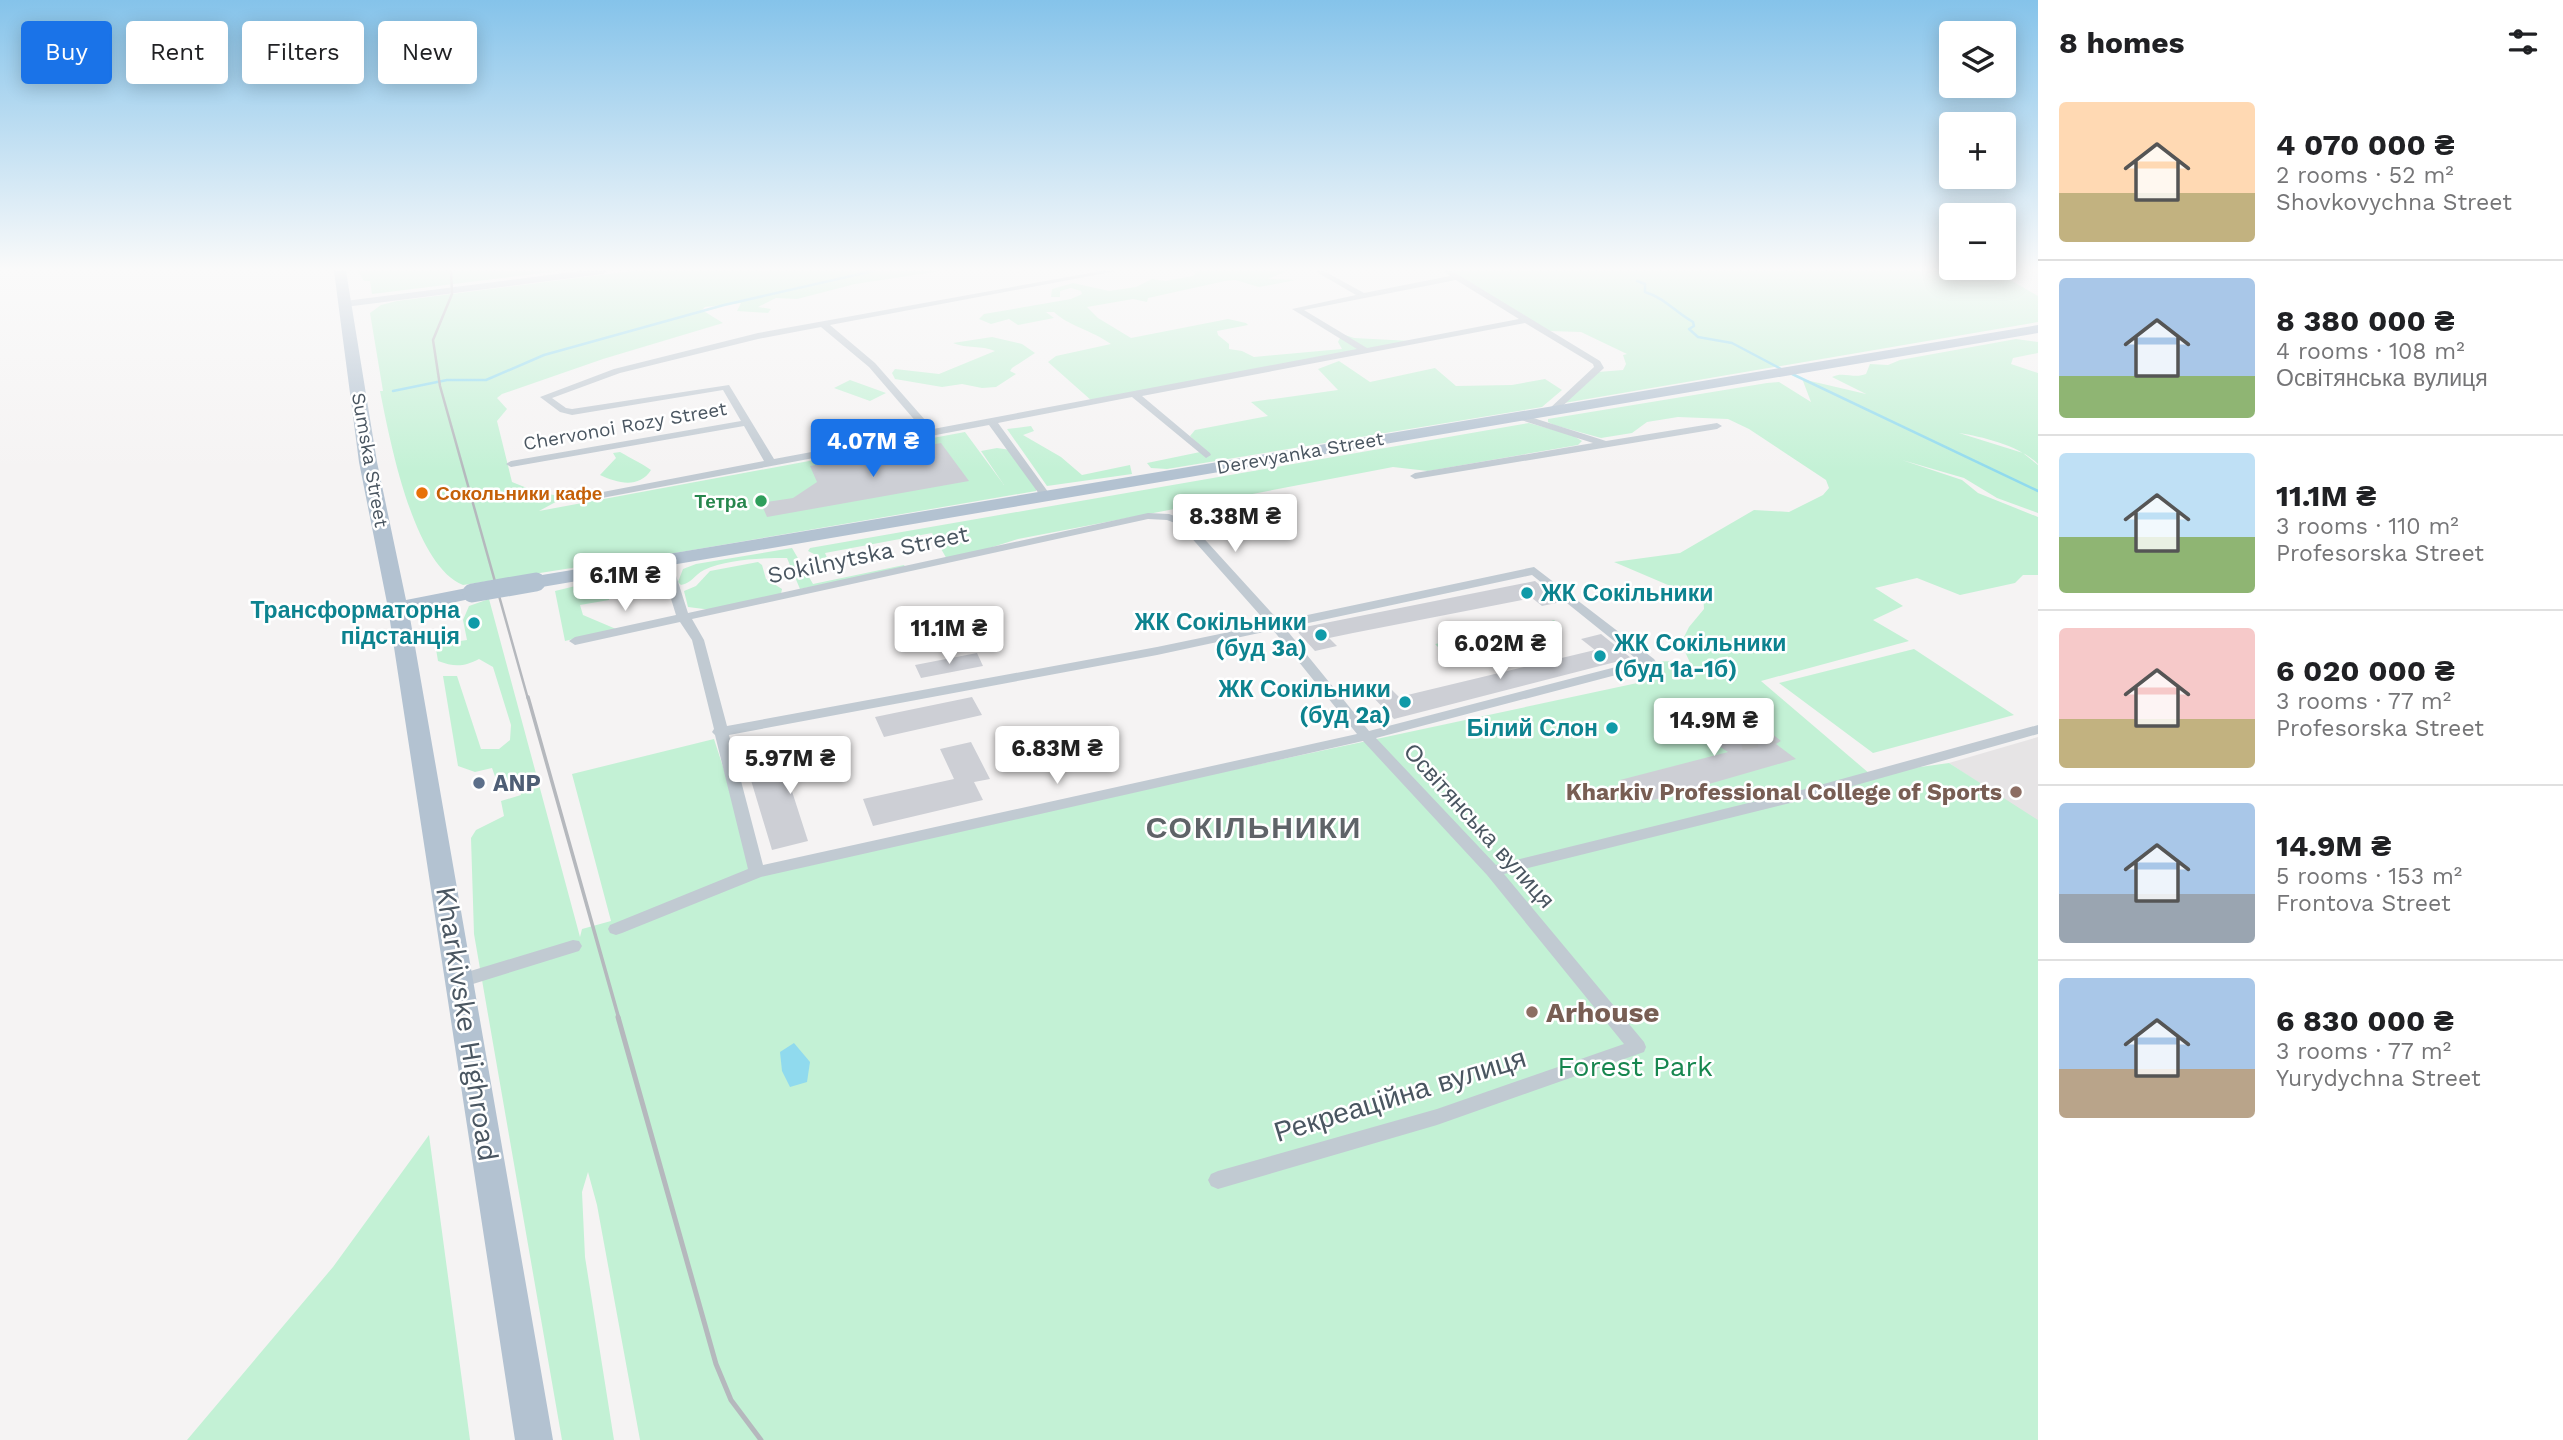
<!DOCTYPE html>
<html lang="en">
<head>
<meta charset="utf-8">
<style>
	body { margin:0; font-family:"Work Sans",sans-serif; background:#f2f2f2; color:#202124; height:100vh; display:flex; flex-direction:column; font-size:26px; white-space:nowrap }
	* { box-sizing:border-box; margin:0 }
	p { font-size:23px; color:#757577 }
	.icon { flex:none; width:38px; height:38px; fill:none; stroke:currentColor; stroke-width:2; stroke-linecap:round; stroke-linejoin:round }
	.map { position:relative; flex:1; overflow:hidden }
	.sheet { display:flex; flex-direction:column; background:#fff; width:525px }
	.sheet>* { flex:none }
	.top-card { position:absolute; left:21px; top:21px; width:665px; height:63px; display:flex; gap:14px }
	.fabs { position:absolute; left:1939px; top:21px; display:grid; gap:14px }
	.fabs a { display:grid; place-items:center; width:77px; height:77px; border-radius:7px; background:#fff; box-shadow:0 4px 18px #0003; font-size:35px }
	.price { position:absolute; translate:-50% -60px; padding:0 16px; border-radius:7px; background:#fff; color:#222; font-size:23px; line-height:46px; filter:drop-shadow(0 2px 4px #0008) }
	.price::after { content:''; position:absolute; left:50%; top:42px; width:21px; height:16px; margin-left:-10px; background:inherit; clip-path:polygon(0 0,100% 0,50% 100%) }
	.price.selected { background:#1a73e8; color:#fff }
	ul { padding:0; list-style:none }
	li { display:flex; align-items:center; gap:21px; height:175px; padding:0 21px }
	li+li { border-top:2px solid #e0e0e0 }
	li span { display:grid; place-items:center; flex:none; width:196px; height:140px; border-radius:7px; color:#555 }
	li>.icon { margin-inline-start:auto }
	span .icon { width:84px; height:84px; fill:#fffc; stroke-width:1 }
	li b { font-size:30px }
	h2 { display:flex; justify-content:space-between; align-items:center; height:84px; padding:0 21px; font-size:30px }
	.tag { padding:0 24px; border-radius:7px; background:#fff; box-shadow:0 4px 18px #0003; font-size:24px; line-height:63px }
	.tag.selected { background:#1a73e8; color:#fff }
	main { display:flex; flex:1; min-height:0 }
	.map>svg:first-child { display:block }
</style>
</head>
<body>
<main>
<div class="map">
<svg width="2038" height="1440" viewBox="0 0 2038 1440">
	<rect width="100%" height="100%" fill="#f5f3f3"/>
	<!-- education -->
	<path fill="#e6e4e5" d="M2038 737V822L1949 763Z"/>
	<!-- green -->
	<path fill="#c3f1d5" d="M358 271H559L372 294 370 281H364Z
		M632 271H970H941L855 284 797 299 776 298 758 307 771 309 768 313 737 311 741 303 705 307 702 310 723 323 603 359 502 394 497 398 507 409 497 421 512 482 527 488H546L548 494 565 497 539 511 965 432 1004 485 981 451 997 448 1011 450 1036 487V491L634 560 626 555 613 557 610 562 463 585C413 565 390 440 380 391H383L370 313 381 305 397 301Z
		M1193 271H1287L1268 279 1296 280 1259 287 1235 280 1225 281 1148 298 1147 302 1133 299 1087 307 1098 318 1131 338 1228 319 1246 323 1248 325 1217 331 1218 335 1229 344V349L1242 351 1254 357 1342 349 1338 342 1342 334 1354 338 1411 341 1092 401 1048 362 1056 356 1111 344C1093 331 1067 325 1054 312H1046L1054 318 1018 325 1009 319 991 324 979 319 984 314 1071 299 1082 294 1081 291 1071 288 1060 291V297H1051L1052 289 1073 283 1109 291 1136 287 1152 279 1165 281 1193 276 1196 273Z
		M1448 271H1995L2038 296V322L1564 403 1598 372 1623 370 1626 364 1623 355 1627 354 1581 332 1549 331Z
		M992 337 1022 344 1035 353 1012 368 1010 371 1016 374 996 387 982 388 962 384 942 387 895 379 892 373 895 369 939 374 995 351C981 345 967 349 953 343Z
		M2016 339 2038 342V353L2013 358 2011 364 2038 373V464C2020 446 1984 437 1959 433L2023 453 2038 465V513L1997 498 1964 478 1902 460 1962 480 1978 493 2038 517V575H2023L2015 583 1960 595 1917 578 1875 588 1903 606 1873 620 1909 641 1761 681 1870 774 1949 763 2038 820V1440H640L597 1205 588 1172 582 1192 585 1257 614 1440H562L474 934 471 838 476 830 504 816 501 801 521 795 517 778 497 782 492 768 475 772 458 766 443 676H457L481 749H499L510 740 511 725 493 667 479 659C464 667 454 667 438 661L435 643 440 640 447 643 467 640 463 620 469 606 489 599 580 937 582 929 611 921 572 774 714 739 757 872 1656 679 1657 671 1649 662 1673 661 1692 667 1681 643 1689 627 1704 609 1703 592 1668 585 1614 562 1680 553 1754 510 1789 512 1823 495 1829 488 1826 480 1749 429 1728 419 1678 417 1647 422 1632 433 1601 438 1554 425 1548 422V419L1767 383 1779 382 1811 402 1803 381 1806 380 1866 394 1832 377C1843 371 1854 379 1866 374L1870 364 1888 365 1900 360Z
		M1339 361 1370 382 1435 368 1456 386 1512 385 1545 379 1562 390 1542 407 1167 469 1151 468 1147 463 1205 451 1190 436 1195 430 1268 416 1251 402 1338 390 1318 369Z
		M850 380 886 393 870 401 834 388Z
		M1529 423 1572 435 1582 441 1578 445 1428 471 1393 467 1018 539 948 561 932 533 825 553 828 560C823 561 818 562 814 559L816 555 808 551 810 548Z
		M1031 426 1034 431 1023 435 1061 457 1082 475 1130 465 1132 474 1047 486 1007 429Z
		M620 452C627 456 646 466 651 470 639 489 617 483 600 475L616 458 613 453Z
		M1248 508 1263 521 1214 532 1200 519Z
		M792 548 813 584 904 565 906 568 800 589 787 558C762 558 727 559 704 570 694 575 692 583 681 585L678 582 683 569 696 564Z
		M758 562 762 565 766 579 782 589 781 594 712 610 688 607 684 591 696 586 710 571Z
		M646 573 661 578 659 582 630 590 628 586 608 589 609 600 580 605 583 615 616 629 565 641 555 591 596 581 598 586 626 580 625 576Z
		M1554 620 1562 627 1546 637 1498 646 1493 641Z
		M1466 638 1479 650 1448 657 1435 644Z
		M1914 649 2014 715 1873 753 1779 683Z
		M429 1135 470 1440H187L333 1267Z"/>
	<!-- water -->
	<path fill="#90daee" d="M794 1043 810 1062 807 1082 790 1087 782 1071 780 1052Z"/>
	<g fill="none" stroke-linecap="round" stroke-linejoin="round">
		<!-- stream -->
		<path stroke="#90daee" stroke-width="2.5" d="M1637 281 1645 284V292C1665 298 1675 312 1693 322L1694 326 1689 329 1698 337 1732 343 1783 370
			M1790 373 2038 491
			M393 391 447 380H486L544 355 724 305 873 271"/>
	</g>
	<!-- building -->
	<path fill="#cdcfd5" d="M941 443 969 481 767 517 761 503 793 498 817 482 810 466Z
		M1535 581 1561 602 1542 606 1532 598 1353 633 1329 638 1337 646 1315 651 1295 629Z
		M1601 634 1631 658 1394 719 1368 692 1389 687 1399 697 1595 650 1581 639Z
		M977 653 983 666 921 678 915 665Z
		M972 697 982 715 884 737 875 717Z
		M1733 709 1753 727H1764L1781 741 1776 744 1796 759 1643 803 1620 780 1728 752 1687 725Z
		M971 742 990 779 974 782 983 800 873 826 863 799 954 779 940 749Z
		M841 749 849 769 789 782 808 841 772 850 750 777 787 769 785 761Z"/>
	<g fill="none" stroke-linecap="round" stroke-linejoin="round">
		<!-- minor-tunnel -->
		<path stroke="#caccce" stroke-width="16" stroke-dasharray="16 8" stroke-linecap="butt" d="M1741 743 1774 735"/>
		<!-- minor -->
		<path fill="#c1cad2" fill-rule="evenodd" d="M1101 271H1116L830 325 875 363 933 429 1357 349 1292 309 1356 295 1315 271H1324L1364 293 1450 276 1443 271H1452L1600 361 1604 368 1555 413H1549V409L1594 367 1593 364 1525 323 1142 396 1210 453 1211 455 1206 458 1132 397 998 423 1051 496 1046 499 1042 498 989 425 586 501 581 498 582 496 764 461 744 426 511 467 506 464 511 461 741 421 723 390 572 415 560 412 540 397 614 369 758 333ZM1456 280 1519 319 1367 348 1304 310ZM821 327 869 367 924 431 774 459 729 385 572 409 566 408 552 398 620 373 758 339Z
			M1518 413 1606 441 1717 423 1722 426 1717 429 1415 479 1410 476 1415 473 1593 443 1515 418 1513 416Z
			M1148 513 1169 514 1188 521 1279 621 1534 567 1654 659 1656 662 1654 665 1376 738 1496 865 1809 788 2038 725V734L1810 798 1504 874 1644 1042 1646 1047 1644 1052 1437 1125 1218 1189 1211 1186 1208 1180 1211 1174 1218 1171 1437 1109 1624 1044 1487 875 1363 741 761 877 622 933 616 935 610 933 608 929 610 925 748 869 715 735 712 732 714 729 692 640 680 622 575 645 569 641 575 637 676 615 659 560 661 557 665 556 671 560 688 613ZM1148 519 1167 520 1180 525 1268 624 1157 647 727 726 704 640 692 619ZM1532 575 1639 661 1369 731 1285 628ZM1273 630 1357 734 763 865 729 735 1157 655Z
			M573 940 579 941 582 946 579 951 460 988 454 986 451 981 454 976Z"/>
		<!-- secondary -->
		<path fill="#c1cbd6" fill-rule="evenodd" d="M580 271H608L603 274 345 307 339 304 345 301Z"/>
		<!-- primary -->
		<path fill="#b3c2d1" fill-rule="evenodd" d="M334 271H346L377 462 406 600 472 587 482 593 479 597 409 612 553 1440H515L388 608 359 462Z
			M2038 325V333L536 588 526 582 536 576Z"/>
		<!-- rail-far2 -->
		<path stroke="#b5b8bd" stroke-width="2.5" d="M451 271 452 294 433 340 440 386 528 699"/>
		<!-- rail-far1 -->
		<path stroke="#b5b8bd" stroke-width="3.5" d="M528 697 619 1019"/>
		<!-- rail -->
		<path stroke="#b5b8bd" stroke-width="5" d="M618 1017 716 1364 731 1400 761 1440"/>
		<!-- primary-bridge -->
		<path stroke="#b3c2d1" stroke-width="19" d="M472 593 536 582"/>
	</g>
	<!-- sky -->
	<linearGradient id="sky" x2="0" y2="1"><stop stop-color="#85c3ea"/><stop offset="0.57" stop-color="#fafafa"/><stop offset="1" stop-color="#fafafa" stop-opacity="0"/></linearGradient>
	<rect width="2038" height="472" fill="url(#sky)"/>
	<!-- markers -->
	<circle fill="#e8710a" stroke="#fff" stroke-width="2.5" cx="422" cy="493" r="7"/>
	<circle fill="#2e9e5b" stroke="#fff" stroke-width="2.5" cx="761" cy="501" r="7"/>
	<g fill="#0f9aa8" stroke="#fff" stroke-width="2.5">
		<circle cx="1527" cy="593" r="7"/>
		<circle cx="474" cy="623" r="7"/>
		<circle cx="1321" cy="635" r="7"/>
		<circle cx="1600" cy="656" r="7"/>
		<circle cx="1405" cy="702" r="7"/>
		<circle cx="1612" cy="728" r="7"/>
	</g>
	<circle fill="#5c6f8a" stroke="#fff" stroke-width="2.5" cx="479" cy="783" r="7"/>
	<g fill="#8d6e63" stroke="#fff" stroke-width="2.5">
		<circle cx="2016" cy="792" r="7"/>
		<circle cx="1532" cy="1012" r="7"/>
	</g>
	<g text-anchor="middle" dominant-baseline="central" stroke-width="5" stroke-linejoin="round" paint-order="stroke">
		<!-- far-street labels -->
		<g font-size="19" fill="#4a5661" stroke="#fff">
			<text transform="translate(625 426) rotate(-10)">Chervonoi Rozy Street</text>
			<text transform="translate(1300 453) rotate(-10)">Derevyanka Street</text>
			<text transform="translate(370 460) rotate(80)">Sumska Street</text>
		</g>
		<!-- far-food labels -->
		<g font-size="19" font-weight="bold" fill="#c56008" stroke="#fff" text-anchor="start">
			<text x="436" y="493">Сокольники кафе</text>
		</g>
		<!-- far-leisure labels -->
		<g font-size="19" font-weight="bold" fill="#27864d" stroke="#fff" text-anchor="end">
			<text x="747" y="501">Тетра</text>
		</g>
		<!-- street labels -->
		<g font-size="23" fill="#4a5661" stroke="#fff">
			<text transform="translate(868 555) rotate(-12)">Sokilnytska Street</text>
			<text transform="translate(1479 826) rotate(48)">Освітянська вулиця</text>
		</g>
		<!-- culture labels -->
		<g font-size="23" font-weight="bold" fill="#0d838f" stroke="#fff" text-anchor="end">
			<text x="1541" y="593" text-anchor="start">ЖК Сокільники</text>
			<text x="460" y="610">Трансформаторна<tspan x="460" dy="26">підстанція</tspan></text>
			<text x="1307" y="622">ЖК Сокільники<tspan x="1307" dy="26">(буд 3а)</tspan></text>
			<text x="1614" y="643" text-anchor="start">ЖК Сокільники<tspan x="1614" dy="26">(буд 1а-1б)</tspan></text>
			<text x="1391" y="689">ЖК Сокільники<tspan x="1391" dy="26">(буд 2а)</tspan></text>
			<text x="1598" y="728">Білий Слон</text>
		</g>
		<!-- service labels -->
		<g font-size="23" font-weight="bold" fill="#4e5e75" stroke="#fff" text-anchor="start">
			<text x="493" y="783">ANP</text>
		</g>
		<!-- education labels -->
		<g font-size="23" font-weight="bold" fill="#785e54" stroke="#fff" text-anchor="end">
			<text x="2002" y="792">Kharkiv Professional College of Sports</text>
		</g>
		<!-- near-education labels -->
		<g font-size="28" font-weight="bold" fill="#785e54" stroke="#fff" text-anchor="start">
			<text x="1546" y="1012">Arhouse</text>
		</g>
		<!-- near-street labels -->
		<g font-size="28" fill="#4a5661" stroke="#fff">
			<text transform="translate(467 1024) rotate(81)">Kharkivske Highroad</text>
			<text transform="translate(1400 1095) rotate(-17)">Рекреаційна вулиця</text>
		</g>
		<!-- near-park labels -->
		<g font-size="28" fill="#17864f" stroke="#fff">
			<text x="1635" y="1066">Forest Park</text>
		</g>
		<!-- district labels -->
		<g font-size="30" font-weight="bold" letter-spacing="2" fill="#5f6368" stroke="#fff">
			<text x="1254" y="827">СОКІЛЬНИКИ</text>
		</g>
	</g>
</svg>
<div class="fabs">
<a><svg class="icon" aria-label="layers" viewBox="0 0 24 24"><path d="M12 4l9 5-9 5-9-5zM3 14l9 5 9-5"/></svg></a>
<a>+</a>
<a>−</a>
</div>
<b class="price selected" style="left:873px;top:479px">4.07M ₴</b>
<b class="price" style="left:1235px;top:554px">8.38M ₴</b>
<b class="price" style="left:625px;top:613px">6.1M ₴</b>
<b class="price" style="left:949px;top:666px">11.1M ₴</b>
<b class="price" style="left:1500px;top:681px">6.02M ₴</b>
<b class="price" style="left:1714px;top:758px">14.9M ₴</b>
<b class="price" style="left:1057px;top:786px">6.83M ₴</b>
<b class="price" style="left:790px;top:796px">5.97M ₴</b>
<div class="top-card">
<a class="tag selected">Buy</a>
<a class="tag">Rent</a>
<a class="tag">Filters</a>
<a class="tag">New</a>
</div>
</div>
<section class="sheet">
<h2>8 homes<svg class="icon" aria-label="filters" viewBox="0 0 24 24"><path d="M4 7h16M4 17h16"/><circle cx="9" cy="7" r="2"/><circle cx="15" cy="17" r="2"/></svg></h2>
<ul>
<li><span style="background:linear-gradient(#ffd9b3 65%,#c2b280 0)"><svg class="icon" aria-label="home" viewBox="0 0 24 24"><path d="M3 11l9-7 9 7M6 9v11h12V9"/></svg></span><div><b>4 070 000 ₴</b><p>2 rooms · 52 m²</p><p>Shovkovychna Street</p></div></li>
<li><span style="background:linear-gradient(#a9c7e8 70%,#8fb573 0)"><svg class="icon" aria-label="home" viewBox="0 0 24 24"><path d="M3 11l9-7 9 7M6 9v11h12V9"/></svg></span><div><b>8 380 000 ₴</b><p>4 rooms · 108 m²</p><p>Освітянська вулиця</p></div></li>
<li><span style="background:linear-gradient(#bfe0f5 60%,#8fb573 0)"><svg class="icon" aria-label="home" viewBox="0 0 24 24"><path d="M3 11l9-7 9 7M6 9v11h12V9"/></svg></span><div><b>11.1M ₴</b><p>3 rooms · 110 m²</p><p>Profesorska Street</p></div></li>
<li><span style="background:linear-gradient(#f6c9c9 65%,#c2b280 0)"><svg class="icon" aria-label="home" viewBox="0 0 24 24"><path d="M3 11l9-7 9 7M6 9v11h12V9"/></svg></span><div><b>6 020 000 ₴</b><p>3 rooms · 77 m²</p><p>Profesorska Street</p></div></li>
<li><span style="background:linear-gradient(#a9c7e8 65%,#9aa5b1 0)"><svg class="icon" aria-label="home" viewBox="0 0 24 24"><path d="M3 11l9-7 9 7M6 9v11h12V9"/></svg></span><div><b>14.9M ₴</b><p>5 rooms · 153 m²</p><p>Frontova Street</p></div></li>
<li><span style="background:linear-gradient(#a9c7e8 65%,#b9a48a 0)"><svg class="icon" aria-label="home" viewBox="0 0 24 24"><path d="M3 11l9-7 9 7M6 9v11h12V9"/></svg></span><div><b>6 830 000 ₴</b><p>3 rooms · 77 m²</p><p>Yurydychna Street</p></div></li>
</ul>
</section>
</main>
</body>
</html>
